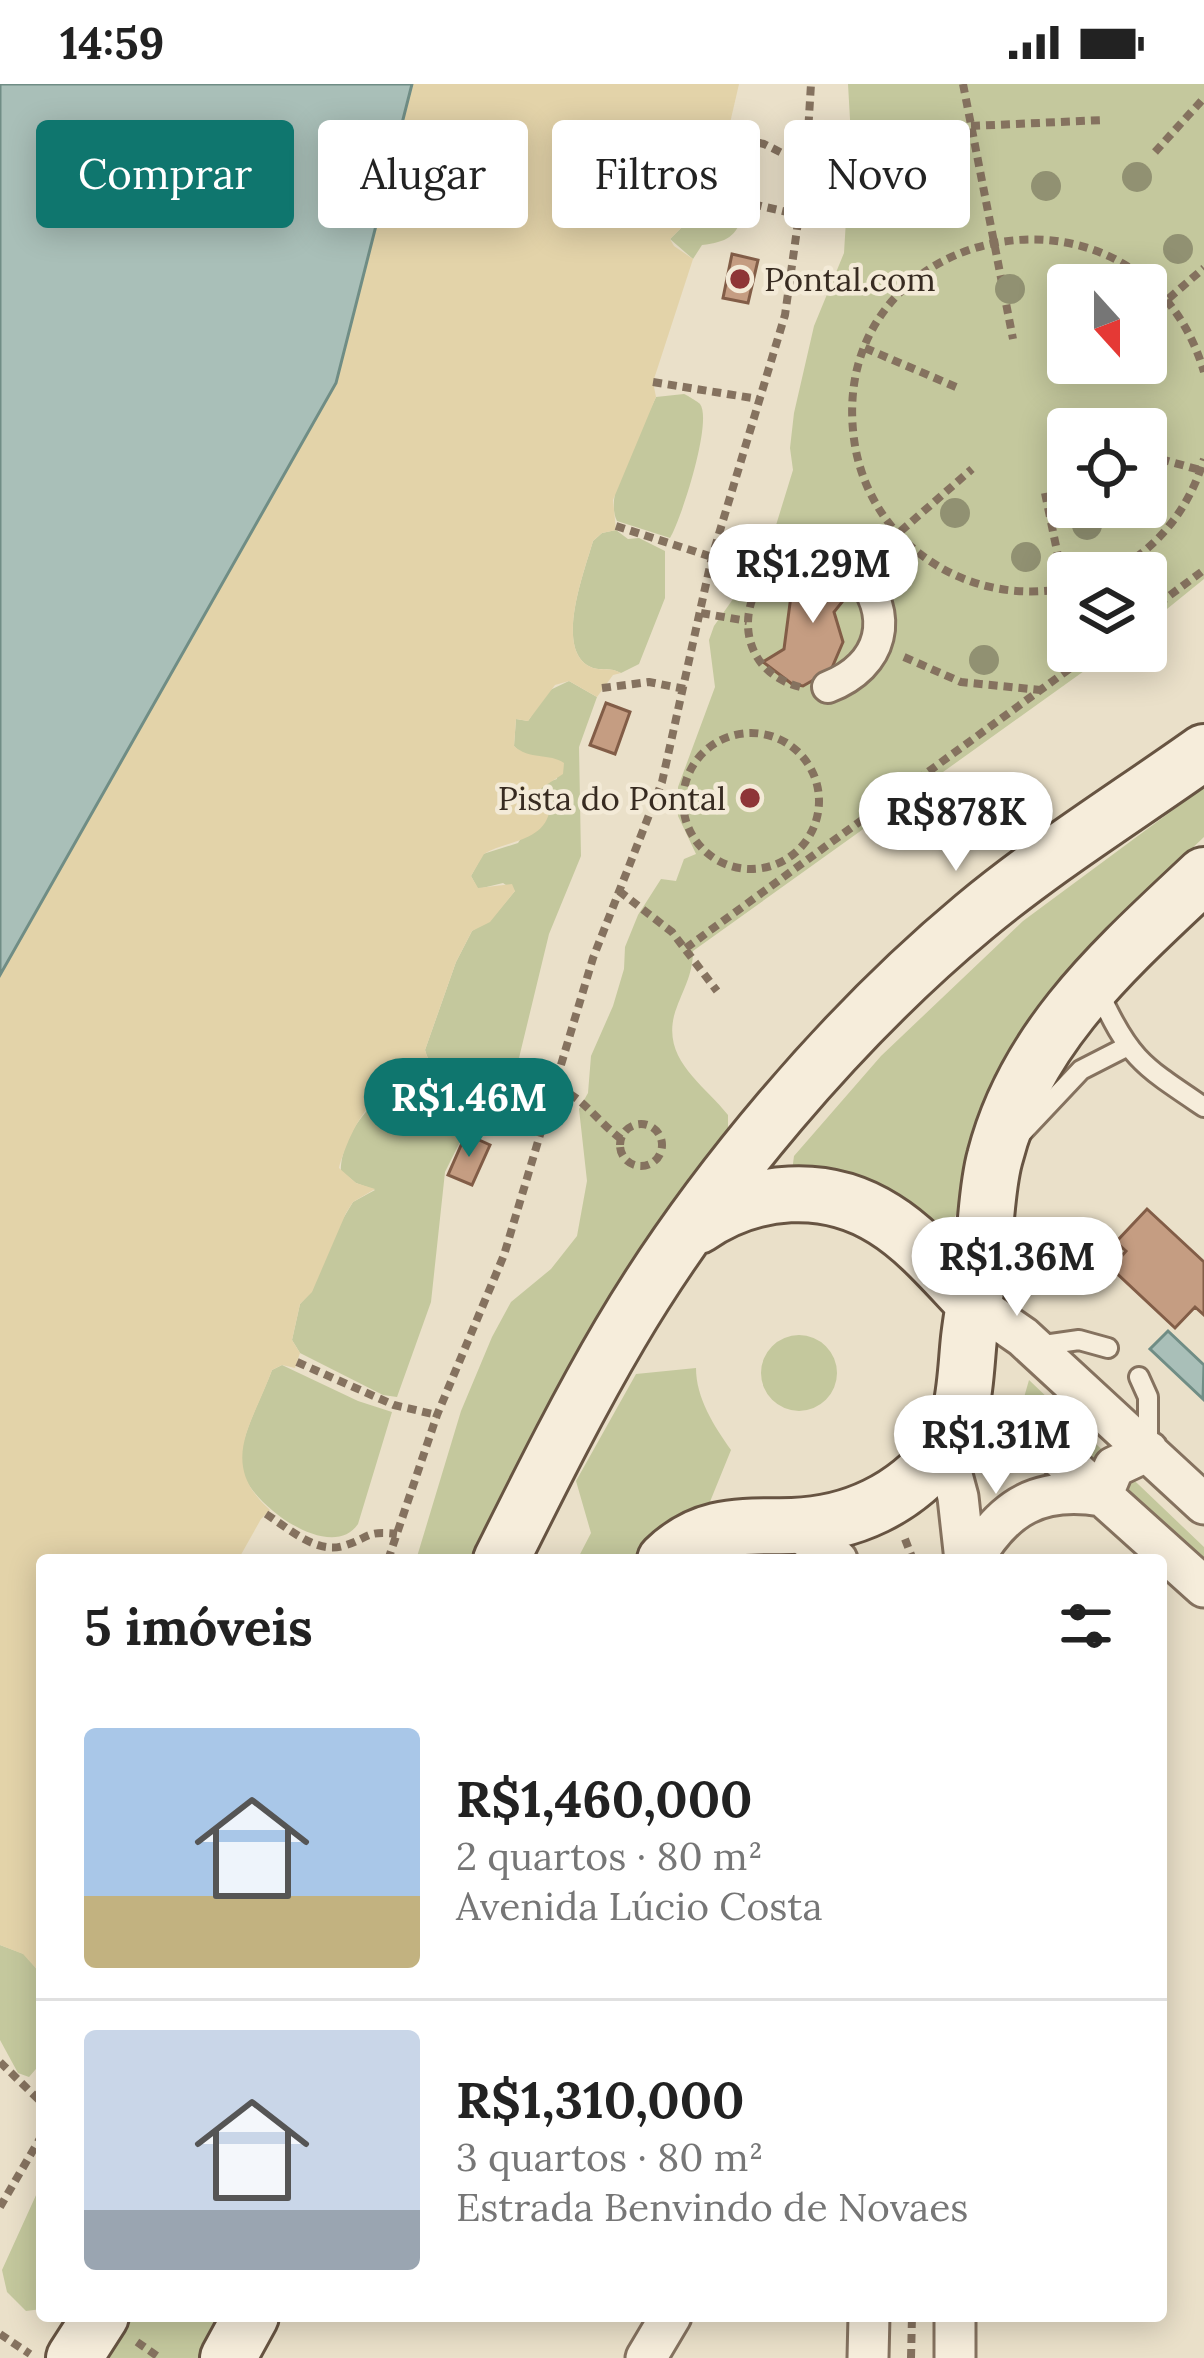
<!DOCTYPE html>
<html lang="pt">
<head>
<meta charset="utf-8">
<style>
	body { margin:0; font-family:Lora,serif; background:#f6f6f6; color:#222; height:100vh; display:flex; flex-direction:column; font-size:45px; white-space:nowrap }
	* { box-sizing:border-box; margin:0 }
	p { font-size:39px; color:#767676 }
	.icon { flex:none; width:66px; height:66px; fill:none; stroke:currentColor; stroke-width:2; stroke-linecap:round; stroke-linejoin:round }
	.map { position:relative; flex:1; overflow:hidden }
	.sheet { position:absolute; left:36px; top:1470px; width:1131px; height:768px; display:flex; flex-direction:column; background:#fff; border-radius:12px; box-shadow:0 6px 30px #0003 }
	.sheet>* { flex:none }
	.guide { position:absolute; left:36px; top:36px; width:1134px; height:108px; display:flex; gap:24px }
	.needle { width:78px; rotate:159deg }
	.controls { position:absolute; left:1047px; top:180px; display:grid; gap:24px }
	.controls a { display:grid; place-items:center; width:120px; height:120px; border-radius:12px; background:#fff; box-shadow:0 6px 30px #0003; font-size:60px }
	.price { position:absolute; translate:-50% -102px; padding:0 27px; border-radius:42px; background:#fff; color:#222; font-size:39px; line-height:78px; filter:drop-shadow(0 3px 6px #0008) }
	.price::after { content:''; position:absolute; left:50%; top:72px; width:36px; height:27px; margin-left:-18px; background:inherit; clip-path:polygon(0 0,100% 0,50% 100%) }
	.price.selected { background:#0f766e; color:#fff }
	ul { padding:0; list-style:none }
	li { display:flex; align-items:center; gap:36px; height:300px; padding:0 48px }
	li+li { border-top:3px solid #e0e0e0 }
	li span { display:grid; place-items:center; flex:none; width:336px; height:240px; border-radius:12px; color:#555 }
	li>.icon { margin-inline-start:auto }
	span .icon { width:144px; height:144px; fill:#fffc; stroke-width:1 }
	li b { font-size:51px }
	h2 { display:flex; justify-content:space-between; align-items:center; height:144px; padding:0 48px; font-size:51px }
	.chip { padding:0 42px; border-radius:12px; background:#fff; box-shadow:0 6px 30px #0003; font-size:42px; line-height:108px }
	.chip.selected { background:#0f766e; color:#fff }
	.status { display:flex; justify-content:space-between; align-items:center; height:84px; padding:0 60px; background:#fff; direction:ltr }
	.status svg { height:33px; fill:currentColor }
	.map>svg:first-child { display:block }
</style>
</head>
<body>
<div class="status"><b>14:59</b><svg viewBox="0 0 49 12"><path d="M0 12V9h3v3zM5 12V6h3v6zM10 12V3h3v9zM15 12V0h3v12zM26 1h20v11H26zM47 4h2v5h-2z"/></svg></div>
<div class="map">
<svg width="1204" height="2274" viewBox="0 0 1204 2274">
	<rect width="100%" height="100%" fill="#eae0c9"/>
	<!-- green -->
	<path fill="#c4c89d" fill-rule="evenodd" d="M848 0H1204V495L1146 542V489H1068V567H1112L693 867C693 893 681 908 674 932 663 977 705 1001 728 1031V1051L476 1476H416L461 1327 492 1253 511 1218 551 1185 577 1152 587 1097 579 1025 588 1009 591 972 613 922 624 885 625 863 638 831 661 795 676 797 684 775 696 770 678 732V703L715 603 709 556 714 542 769 464 793 386 790 364 794 329 814 242 844 169 851 53ZM1068 201H1146V279H1068ZM1068 345H1146V423H1068Z
		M724 57 748 62 760 78 747 116 711 107 703 99 712 63Z
		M706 113 733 119 744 129C736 153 727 158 702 161L693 175 670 155 682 143 695 117Z
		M684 310C685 310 700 319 700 320 713 337 681 436 670 454L617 437C602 409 644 341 656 313Z
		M616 446 628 455 639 454 665 467V514L639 580 621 589C610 583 603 587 593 584 552 569 585 486 593 457L602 449Z
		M569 597 597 613 579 663 581 772 549 850 519 974 494 1014C469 1004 432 995 425 966L456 878 472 847 494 832 515 807 503 799 478 805 471 792 483 770 518 759 546 717 540 712 542 700 557 695 550 676 522 670 514 662 516 635 528 637 548 607Z
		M1204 703V753C1151 802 1107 855 1061 911 1036 941 1007 973 989 1008 968 1052 976 1110 945 1148L846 1100 792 1087 794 1072 881 972 1023 837Z
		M408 1003 469 1028 472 1034 445 1088 431 1218 397 1313 383 1311 300 1269 292 1256 300 1220 312 1207 332 1153 353 1118 375 1106 356 1099 341 1087C341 1053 372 1008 408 1003Z
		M761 1289a38 38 0 1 1 76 0a38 38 0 1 1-76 0Z
		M282 1281 358 1317 392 1328 358 1440C331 1480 249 1420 241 1384 236 1360 263 1311 272 1286Z
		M696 1284C696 1314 714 1342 731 1366L703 1435 642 1476H577L591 1449 576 1397 636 1290Z
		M1029 1296 1204 1463V1495L1021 1324Z
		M0 1861 24 1870 42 1891V1978L29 1993 18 1989 0 1956Z
		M42 2098V2225L26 2227 7 2208 2 2186Z
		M127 2232H218L228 2247 210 2274H99Z"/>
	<!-- sand -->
	<path fill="#e3d3a9" d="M412 0H739L730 39 745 50 743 59 724 57 712 63 703 98 711 107 695 117 682 143 670 155 674 162 693 175 653 298 656 313 613 416 616 446 602 449 593 457C585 486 552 569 593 584 603 587 610 583 621 589L613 591 597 613 569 597 555 601 528 637 516 635 514 662C529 676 550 669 564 679L563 690 540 705V712L550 724C546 758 507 756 484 770L471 792 478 804 512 800 515 807 490 838 472 847 456 878 425 966C432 995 469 1004 494 1014L472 1034 469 1028C450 1020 424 1003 404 1003 368 1004 347 1056 339 1084L356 1099 375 1105 353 1118 346 1129 312 1208 300 1220 292 1256 300 1269 295 1284 282 1281 272 1286C253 1340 217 1379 270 1426L261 1435 238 1476H42V1891L23 1870 0 1861V891L336 299Z"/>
	<!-- water -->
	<path fill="#a9bfb8" stroke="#708d85" stroke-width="3" d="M0 0H412L336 299 0 891Z
		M1168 1247 1204 1281 1203 1315 1150 1265Z"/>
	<!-- building -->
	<path fill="#c59d82" stroke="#825d47" stroke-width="3" d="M732 170 758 176 748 219 723 214Z
		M824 484 843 485 862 509 846 513 834 528 843 558 831 586 803 602 792 600 763 578 784 565 792 504 801 493Z
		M606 619 630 628 615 670 590 661Z
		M466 1050 490 1061 472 1101 448 1091Z
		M1147 1125 1204 1178V1231L1195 1223 1175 1244 1111 1184 1126 1167 1116 1158Z"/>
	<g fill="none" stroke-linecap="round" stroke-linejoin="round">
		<defs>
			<path id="service" d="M1098 906C1129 975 1143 982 1204 1023
				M1016 1055 1081 986 1126 963
				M1037 1262 1079 1256 1108 1264
				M1139 1293 1148 1313V1362"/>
			<path id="pedestrian" d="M828 603C883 582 896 530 856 487"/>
			<path id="minor" d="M974 1219 1023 1253 1204 1420
				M954 1343C980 1334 1001 1329 1026 1343L1204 1503
				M945 1365 958 1413 965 1476
				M792 1442 837 1476
				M973 1476C1004 1422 1040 1402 1102 1412L1114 1383 1148 1367
				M646 2274 671 2232
				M868 2274 869 2232
				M955 2274V2232"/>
			<path id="secondary" d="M698 1142C753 1104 826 1098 884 1135 918 1156 946 1190 974 1219
				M501 1476C539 1400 577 1323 620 1250 707 1102 842 943 974 833 1046 773 1128 722 1204 668
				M665 1476C704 1438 742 1443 792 1442 852 1440 905 1415 942 1368 966 1337 965 1291 969 1254 973 1220 980 1188 984 1154 987 1128 988 1098 995 1073 1026 952 1117 873 1204 791
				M74 2274 101 2232
				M228 2274 251 2232"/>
		</defs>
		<!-- service casing -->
		<use href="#service" stroke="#85725f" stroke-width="24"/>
		<!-- pedestrian casing -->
		<use href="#pedestrian" stroke="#85725f" stroke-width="36"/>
		<!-- minor casing -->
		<use href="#minor" stroke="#85725f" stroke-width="45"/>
		<!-- secondary casing -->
		<use href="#secondary" stroke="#675442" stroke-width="60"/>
		<!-- path -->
		<path stroke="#85725f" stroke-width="8" stroke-dasharray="9 6" stroke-linecap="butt" d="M963 0 1013 255
			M971 42 1104 36
			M744 55 764 60 806 81
			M1155 68 1204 14
			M709 110 800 131
			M1146 234 1204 184
			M865 264 956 303
			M1091 282 1094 279
			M653 298 758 315
			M1146 371 1200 386
			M1045 409 1068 520
			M616 442 712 473
			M878 467 972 385
			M1110 489C1157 466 1189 425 1204 375
			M1068 504C1009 515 952 500 907 459 878 432 859 394 854 355 825 137 1141 73 1204 288
			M701 529 747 537
			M1146 529 1204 486
			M904 573 961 598 1040 606
			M800 603C711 580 746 452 831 475
			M602 604 649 598 685 605
			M683 717a68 68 0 1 1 136 0a68 68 0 1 1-136 0Z
			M619 807 672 848 717 907
			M686 864 1094 567
			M556 1003C582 1012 598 1038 621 1055
			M479 1025 543 1049
			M620 1061a21 21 0 1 1 42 0a21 21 0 1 1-42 0Z
			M297 1278 394 1321 437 1331
			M266 1430C288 1444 316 1470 343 1462 370 1454 365 1446 397 1450
			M905 1455 913 1476
			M388 1476 437 1331 504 1171 593 874 662 698 712 473 785 231 806 81 811 0
			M0 1978 42 2019
			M0 2123 42 2051
			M0 2250 30 2270
			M137 2258 160 2274
			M911 2274 912 2232"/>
		<!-- service -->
		<use href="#service" stroke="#f6eddb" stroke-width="18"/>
		<!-- pedestrian -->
		<use href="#pedestrian" stroke="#f6eddb" stroke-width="30"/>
		<!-- minor -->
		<use href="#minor" stroke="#f6eddb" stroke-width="39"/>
		<!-- secondary -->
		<use href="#secondary" stroke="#f6eddb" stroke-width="54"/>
	</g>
	<!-- trees -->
	<g fill="#919172">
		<circle cx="1137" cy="93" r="15"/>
		<circle cx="1046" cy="102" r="15"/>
		<circle cx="1178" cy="165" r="15"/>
		<circle cx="1010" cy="205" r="15"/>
		<circle cx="955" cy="429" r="15"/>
		<circle cx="1087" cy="441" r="15"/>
		<circle cx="1026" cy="473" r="15"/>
		<circle cx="984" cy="576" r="15"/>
	</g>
	<!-- markers -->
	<g fill="#8e3537" stroke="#f3ead7" stroke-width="4.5">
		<circle cx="740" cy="195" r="12"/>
		<circle cx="750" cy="714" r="12"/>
	</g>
	<g text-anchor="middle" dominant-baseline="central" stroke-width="9" stroke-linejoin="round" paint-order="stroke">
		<!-- poi labels -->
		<g font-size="33" fill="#372b21" stroke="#f3ead7" text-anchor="start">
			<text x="764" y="195">Pontal.com</text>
			<text x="726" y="714" text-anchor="end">Pista do Pontal</text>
		</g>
	</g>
</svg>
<div class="controls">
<a><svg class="needle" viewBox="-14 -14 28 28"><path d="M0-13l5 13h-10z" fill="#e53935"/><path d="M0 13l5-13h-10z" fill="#767676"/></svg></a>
<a><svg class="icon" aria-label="locate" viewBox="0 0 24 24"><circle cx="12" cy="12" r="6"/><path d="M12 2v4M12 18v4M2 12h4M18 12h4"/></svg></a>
<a><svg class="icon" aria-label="layers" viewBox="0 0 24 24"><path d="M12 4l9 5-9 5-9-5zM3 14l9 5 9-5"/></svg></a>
</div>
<b class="price" style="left:813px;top:542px">R$1.29M</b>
<b class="price" style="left:956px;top:790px">R$878K</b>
<b class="price selected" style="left:469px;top:1076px">R$1.46M</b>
<b class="price" style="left:1017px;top:1235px">R$1.36M</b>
<b class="price" style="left:996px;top:1413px">R$1.31M</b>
<div class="guide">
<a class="chip selected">Comprar</a>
<a class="chip">Alugar</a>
<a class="chip">Filtros</a>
<a class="chip">Novo</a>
</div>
<section class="sheet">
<h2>5 imóveis<svg class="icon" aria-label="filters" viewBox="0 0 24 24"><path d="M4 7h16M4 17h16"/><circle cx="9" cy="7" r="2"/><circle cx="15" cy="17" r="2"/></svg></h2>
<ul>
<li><span style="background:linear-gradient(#a9c7e8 70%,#c2b280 0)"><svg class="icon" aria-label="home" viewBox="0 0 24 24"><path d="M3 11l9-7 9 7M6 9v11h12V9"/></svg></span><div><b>R$1,460,000</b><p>2 quartos · 80 m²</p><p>Avenida Lúcio Costa</p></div></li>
<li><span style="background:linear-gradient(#c9d6e8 75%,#9aa5b1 0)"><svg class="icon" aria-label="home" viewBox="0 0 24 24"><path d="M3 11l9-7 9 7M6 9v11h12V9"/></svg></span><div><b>R$1,310,000</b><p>3 quartos · 80 m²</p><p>Estrada Benvindo de Novaes</p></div></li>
</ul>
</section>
</div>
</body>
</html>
